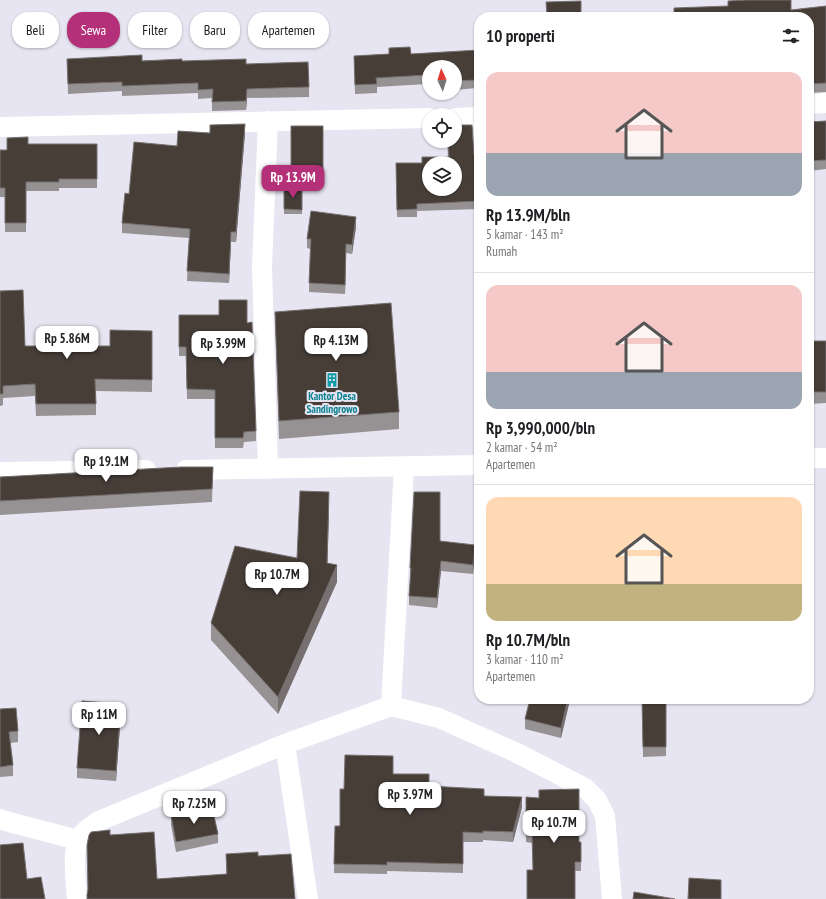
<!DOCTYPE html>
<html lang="id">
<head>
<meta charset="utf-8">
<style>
	body { margin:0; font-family:"PT Sans Narrow",sans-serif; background:#f6f6f6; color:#202124; height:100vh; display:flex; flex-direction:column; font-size:15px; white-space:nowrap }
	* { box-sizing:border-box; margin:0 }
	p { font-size:13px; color:#757577 }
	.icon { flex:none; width:22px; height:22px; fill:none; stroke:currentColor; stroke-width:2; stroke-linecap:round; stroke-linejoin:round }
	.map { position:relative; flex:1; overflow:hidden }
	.panel { position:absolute; left:474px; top:12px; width:340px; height:692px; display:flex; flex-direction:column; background:#fff; border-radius:16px; box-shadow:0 1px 3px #0004 }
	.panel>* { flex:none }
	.guide { position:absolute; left:12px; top:12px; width:380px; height:36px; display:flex; gap:8px }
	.needle { width:26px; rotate:356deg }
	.controls { position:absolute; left:422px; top:60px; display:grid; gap:8px }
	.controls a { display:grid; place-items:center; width:40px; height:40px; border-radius:50%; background:#fff; box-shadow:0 1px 3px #0004; font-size:20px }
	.price { position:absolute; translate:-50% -34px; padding:0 9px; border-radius:8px; background:#fff; color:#222; font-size:13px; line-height:26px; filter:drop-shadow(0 1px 2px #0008) }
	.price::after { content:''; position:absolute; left:50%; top:24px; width:12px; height:9px; margin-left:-6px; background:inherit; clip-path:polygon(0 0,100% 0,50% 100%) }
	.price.on { background:#b43078; color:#fff }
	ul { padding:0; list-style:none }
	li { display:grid; align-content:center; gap:8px; height:212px; padding:0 12px }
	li+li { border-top:1px solid #e0e0e0 }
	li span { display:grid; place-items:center; height:124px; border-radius:12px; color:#555 }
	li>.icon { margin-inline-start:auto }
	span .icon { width:72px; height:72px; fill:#fffc; stroke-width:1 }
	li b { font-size:17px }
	h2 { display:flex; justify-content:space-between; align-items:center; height:48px; padding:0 12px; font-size:17px }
	.chip { padding:0 14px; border-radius:16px; background:#fff; box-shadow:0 1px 3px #0004; font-size:14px; line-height:36px }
	.chip.on { background:#b43078; color:#fff }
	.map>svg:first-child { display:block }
</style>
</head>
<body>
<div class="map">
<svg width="826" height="899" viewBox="0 0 826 899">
	<rect width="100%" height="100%" fill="#e6e5f1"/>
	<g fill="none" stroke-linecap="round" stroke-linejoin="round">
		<!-- minor -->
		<path stroke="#fff" stroke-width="20" d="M809 104 826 103
			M455 118 479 117
			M268 121 262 267 268 469
			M0 127 429 118
			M809 458H826
			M186 470 479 465
			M0 472 146 470
			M391 706 404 467
			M285 744 308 899
			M0 819 9 822 78 840
			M77 899C76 884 72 854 78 840 82 832 92 826 99 821L285 744 391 706 439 718 517 753 585 788 597 800 605 816 612 899"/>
	</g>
	<!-- wall -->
	<path fill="#969294" d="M826 6V92L809 93V17L791 10Z
		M479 50V86H476V88L455 90V67H429V91L428 92 427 84 377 87V93L355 94 354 56 389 54H411Z
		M67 59 182 61 246 64 309 87V97L247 98 246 110 212 111V98L198 99V93L122 96V91L68 94Z
		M826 121V169L809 171V122Z
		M291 126H323V183H291Z
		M210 133H245L236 242H231L229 283 187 281 189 238 122 233V223L129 194 177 146Z
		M447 141H455L474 155H479V209L417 211V217H397L396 163H422L448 157Z
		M28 144H97V188H59V191H26V232H5V197H0V150H7Z
		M284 188H302V214H284Z
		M356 227 352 254 346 253 345 294 309 292 310 249 307 248V239Z
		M0 291 25 346H110L152 331V392L96 391V415L36 416 35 396 3 398V405L0 406Z
		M275 312 399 412V429L279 439Z
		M179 315 247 323 256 431V441L244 442 243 448H215V399H187L186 356H179Z
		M809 341H826V403L809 404Z
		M213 467 212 502 0 515V477Z
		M329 509 327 563 337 582 278 714 211 640V623L297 558Z
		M440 541 475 554 473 574 441 571 437 608 409 605V596L411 578H410V568Z
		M570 699 561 738 525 729V719Z
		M642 699H666V756L643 757Z
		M0 709 18 731V742L10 743 13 765V776L0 777Z
		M121 713 116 781 77 778V768Z
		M393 774 429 786 484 796 522 807 513 842 483 840V842H463V873L387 871V874L334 873 335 826H340L344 789Z
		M526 797 579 842H581V871L533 870 532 843 526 842Z
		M171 815 218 834V843L176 852 171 825Z
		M110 835 157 879 226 874V854L258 856 295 899 88 890 87 845Z"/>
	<!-- shaded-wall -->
	<path fill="#777070" d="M247 89V98L246 110V101Z
		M245 124V133L236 242V232Z
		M356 217V227L352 254V245Z
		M231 232V242L229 283V274Z
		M346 244V253L345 294V285Z
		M329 492V509L327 580V563Z
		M475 545V554L473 574V565Z
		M441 561V571L437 608V598Z
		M337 565V582L278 714V697Z
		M568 699H570V700L561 738V728Z
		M121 704V713L116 781V771Z
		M522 797V807L513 842V832Z"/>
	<!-- building -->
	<path fill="#473e38" stroke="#777070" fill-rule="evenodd" d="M746 0H791V10L826 6V83L809 84V17H610L674 14V8L728 6V1Z
		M581 1V17H547L546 2Z
		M410 47 411 54 479 50V77H476V80L455 81V67H429V82L428 83 427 75 376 78 377 84 355 85 354 56 389 54V48Z
		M142 55V61L182 59V61L246 59V64L308 62 309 87 247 89 246 101 212 102 213 89 198 90V83L122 86V82L68 84 67 59Z
		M826 121V160L809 161V122Z
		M245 124 236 232H231L229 274 187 271 190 229 122 223 125 193 129 194 134 142 177 146 178 131 210 133V125Z
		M455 125H472L474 155H479V201L417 204V209L397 210 396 163H422V157H449L448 141H455ZM429 163H455V189H429Z
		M291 126H323V174H291Z
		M28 137V144H97V179H59V182H26V223H5V188H0V150H7V138Z
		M284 188H302V210L284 209Z
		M311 211 356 217 352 245 346 244 345 285 309 283 311 239H307Z
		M23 290 25 346H110V330L152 331V380L95 379 96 404H36L35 384 3 386V394H0V291Z
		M219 300H247V323L252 322 256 431 244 432 243 438H215V390L187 389 186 347H179V315H219Z
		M391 303 399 412 279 421 275 312Z
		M809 341H826V392H809Z
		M181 467H213L212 489 0 501V477Z
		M300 491 329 492 327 563 337 565 278 697 211 623 235 546 297 558Z
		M414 492H440V541L475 545 473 565 441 561 437 598 409 596 411 568H410Z
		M530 699H568L561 728 525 719Z
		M642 699H666V747H643Z
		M82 701 121 704 116 771 77 768Z
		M16 708 18 731 9 732 13 765 0 767V709Z
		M345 755 393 756V774H429V786L484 789V796L522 797 513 832 483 831V833L463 832V864L387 862V865L334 864 335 826H340V789H344Z
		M579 789V842H581V862H575V899H527V870H533L532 833H526V797L539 798V790Z
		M212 807 218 834 176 842 171 815Z
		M110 830V835L154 832 157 879 227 874 226 854 258 852V856L291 854 295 899H87V895L88 889 87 845 89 835 91 832Z
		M23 843 27 879 41 877 45 899H0V845Z
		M689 878 721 880V899H688Z
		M634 892 675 899H633Z"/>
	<!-- icons -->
	<defs>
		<symbol id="building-bare" viewBox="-9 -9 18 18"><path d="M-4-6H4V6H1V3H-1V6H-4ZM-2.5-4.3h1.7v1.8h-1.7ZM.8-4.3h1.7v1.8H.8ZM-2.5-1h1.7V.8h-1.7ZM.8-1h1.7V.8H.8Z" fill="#0f9aa8" stroke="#e6e5f1" stroke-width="2.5" paint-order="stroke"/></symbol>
	</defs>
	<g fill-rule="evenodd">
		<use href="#building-bare" x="322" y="370" width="20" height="20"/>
	</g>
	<g text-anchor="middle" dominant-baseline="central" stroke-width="4" stroke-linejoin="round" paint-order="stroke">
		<!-- culture labels -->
		<g font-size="11" font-weight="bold" fill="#0d838f" stroke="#e6e5f1">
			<text x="332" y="396">Kantor Desa<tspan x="332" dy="13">Sandingrowo</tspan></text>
		</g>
	</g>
</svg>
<div class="controls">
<a><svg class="needle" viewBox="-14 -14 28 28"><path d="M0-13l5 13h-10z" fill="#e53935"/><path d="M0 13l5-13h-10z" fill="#757577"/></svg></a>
<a><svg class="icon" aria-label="locate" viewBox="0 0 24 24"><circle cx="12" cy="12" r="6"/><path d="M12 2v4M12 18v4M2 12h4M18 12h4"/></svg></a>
<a><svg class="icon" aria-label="layers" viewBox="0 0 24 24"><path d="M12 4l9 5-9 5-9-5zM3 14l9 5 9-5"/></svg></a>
</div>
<b class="price on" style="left:293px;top:199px">Rp 13.9M</b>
<b class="price" style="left:67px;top:360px">Rp 5.86M</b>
<b class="price" style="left:336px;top:362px">Rp 4.13M</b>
<b class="price" style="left:223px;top:365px">Rp 3.99M</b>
<b class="price" style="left:106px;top:483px">Rp 19.1M</b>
<b class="price" style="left:277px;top:596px">Rp 10.7M</b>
<b class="price" style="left:99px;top:736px">Rp 11M</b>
<b class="price" style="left:410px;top:816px">Rp 3.97M</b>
<b class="price" style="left:194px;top:825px">Rp 7.25M</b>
<b class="price" style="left:554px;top:844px">Rp 10.7M</b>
<div class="guide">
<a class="chip">Beli</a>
<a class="chip on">Sewa</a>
<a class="chip">Filter</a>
<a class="chip">Baru</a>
<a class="chip">Apartemen</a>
</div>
<section class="panel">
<h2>10 properti<svg class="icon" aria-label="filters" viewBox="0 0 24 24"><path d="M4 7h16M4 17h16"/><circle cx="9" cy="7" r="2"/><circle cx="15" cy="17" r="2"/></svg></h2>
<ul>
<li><span style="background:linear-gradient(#f6c9c9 65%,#9aa5b1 0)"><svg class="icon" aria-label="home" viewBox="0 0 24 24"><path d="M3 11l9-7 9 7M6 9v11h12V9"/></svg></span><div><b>Rp 13.9M/bln</b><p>5 kamar · 143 m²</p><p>Rumah</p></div></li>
<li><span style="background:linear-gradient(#f6c9c9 70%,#9aa5b1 0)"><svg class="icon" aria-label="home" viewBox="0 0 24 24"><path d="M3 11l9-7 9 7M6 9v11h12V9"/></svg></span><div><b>Rp 3,990,000/bln</b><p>2 kamar · 54 m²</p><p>Apartemen</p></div></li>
<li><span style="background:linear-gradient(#ffd9b3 70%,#c2b280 0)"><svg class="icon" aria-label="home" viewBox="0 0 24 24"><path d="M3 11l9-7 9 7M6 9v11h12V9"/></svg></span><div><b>Rp 10.7M/bln</b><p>3 kamar · 110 m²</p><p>Apartemen</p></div></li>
</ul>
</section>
</div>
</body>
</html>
